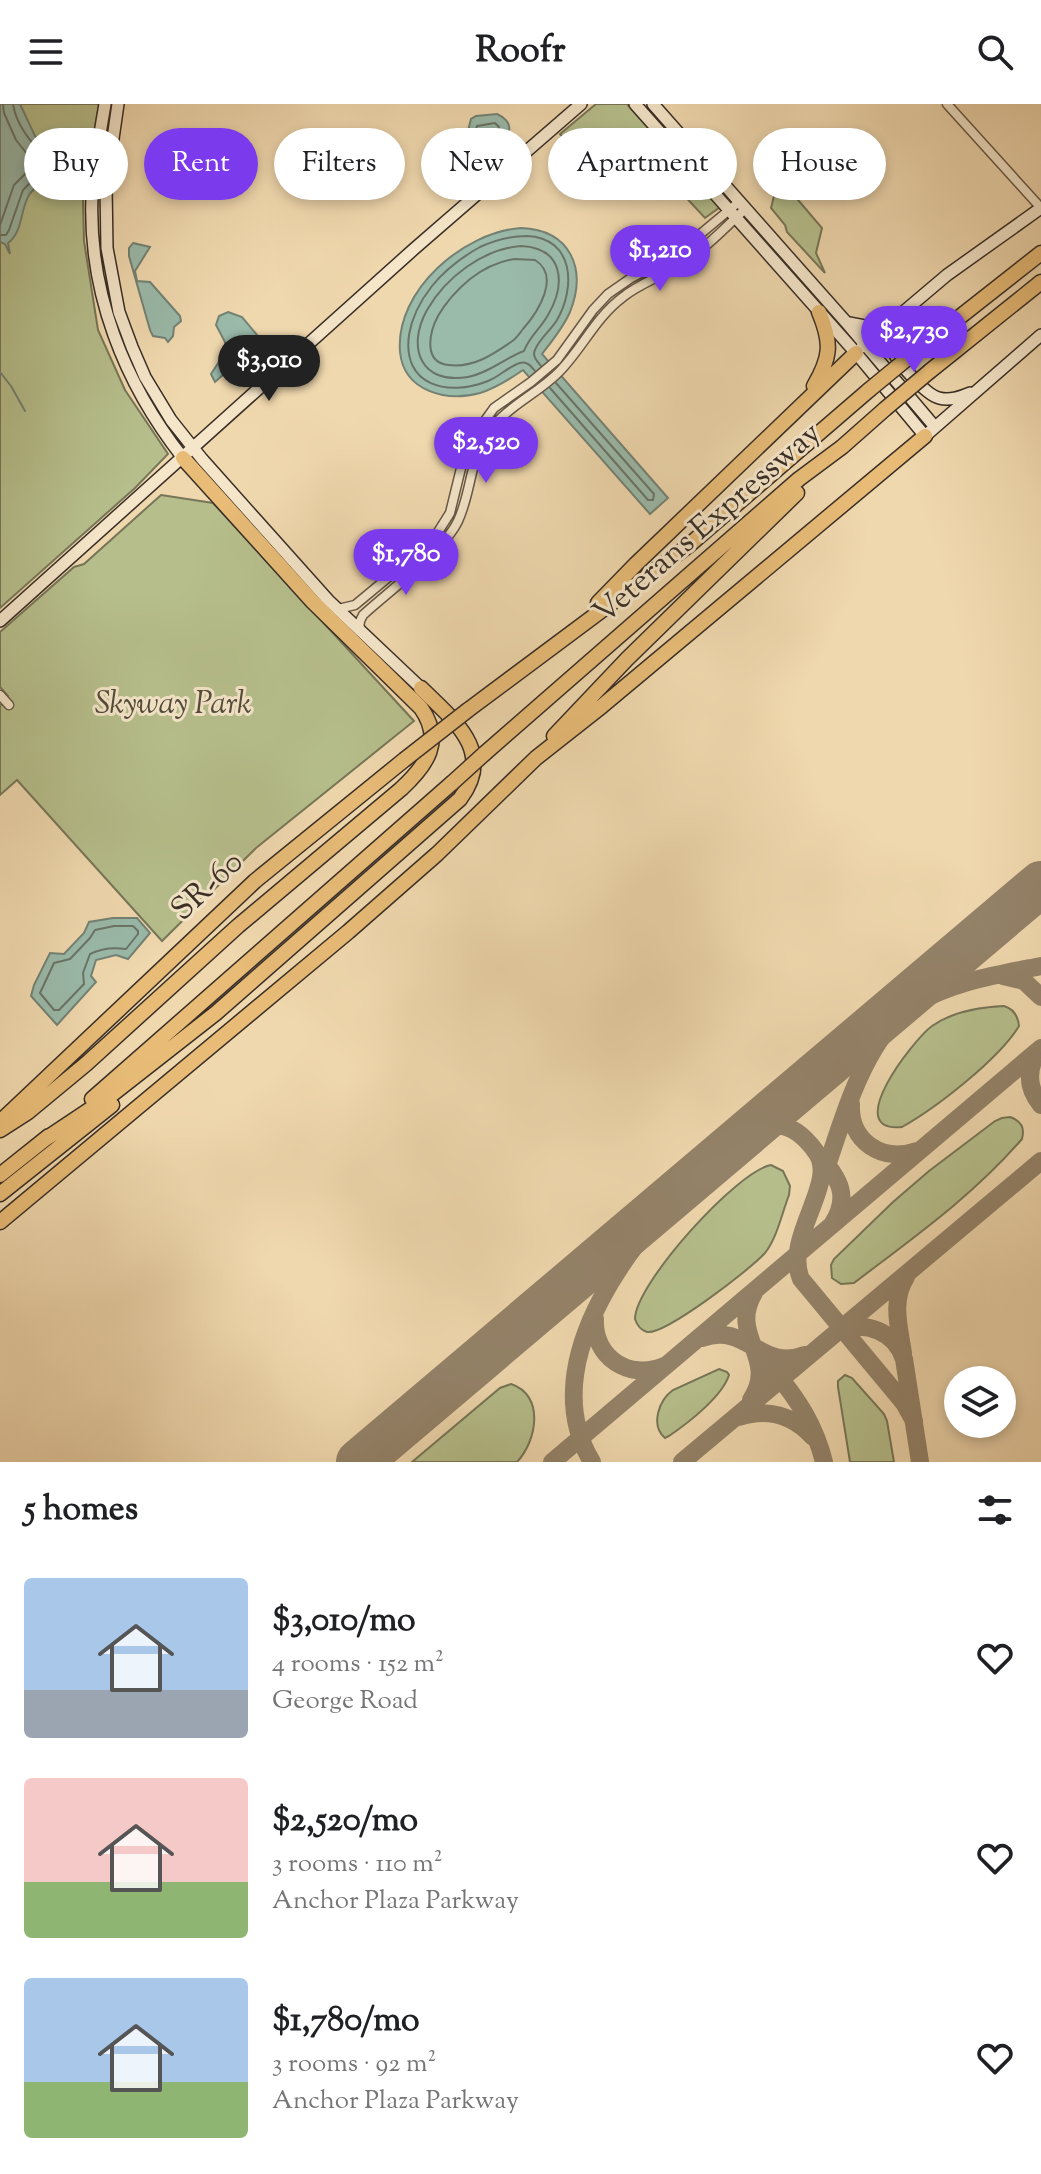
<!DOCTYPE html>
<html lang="en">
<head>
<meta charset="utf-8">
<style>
	body { margin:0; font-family:"Sorts Mill Goudy",serif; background:#f6f6f6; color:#202124; height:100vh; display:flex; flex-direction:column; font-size:30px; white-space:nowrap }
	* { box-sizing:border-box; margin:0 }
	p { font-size:26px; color:#757577 }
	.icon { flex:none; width:44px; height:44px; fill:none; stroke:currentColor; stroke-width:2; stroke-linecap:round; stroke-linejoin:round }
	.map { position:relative; height:1358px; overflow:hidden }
	.side { display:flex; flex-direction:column; background:#fff; flex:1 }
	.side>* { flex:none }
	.hud { position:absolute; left:24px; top:24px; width:994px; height:72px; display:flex; gap:16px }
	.controls { position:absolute; left:944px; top:1262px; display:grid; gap:16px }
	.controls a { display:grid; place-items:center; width:72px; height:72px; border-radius:50%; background:#fff; box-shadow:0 4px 12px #0003; font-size:40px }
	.price { position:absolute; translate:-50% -68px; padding:0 18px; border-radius:28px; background:#7c3aed; color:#fff; font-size:26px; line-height:52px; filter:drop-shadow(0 2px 4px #0008) }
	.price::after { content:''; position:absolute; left:50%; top:48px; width:24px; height:18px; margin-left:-12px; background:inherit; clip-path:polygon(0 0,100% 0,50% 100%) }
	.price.current { background:#222; color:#fff }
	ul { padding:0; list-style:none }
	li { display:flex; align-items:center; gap:24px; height:200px; padding:0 24px }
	li span { display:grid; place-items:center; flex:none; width:224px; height:160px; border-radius:8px; color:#555 }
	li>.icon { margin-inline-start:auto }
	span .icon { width:96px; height:96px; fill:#fffc; stroke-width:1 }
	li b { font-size:34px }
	h2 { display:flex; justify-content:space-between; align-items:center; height:96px; padding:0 24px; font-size:34px }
	.chip { padding:0 28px; border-radius:36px; background:#fff; box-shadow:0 4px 12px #0003; font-size:28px; line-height:72px }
	.chip.current { background:#7c3aed; color:#fff }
	header { display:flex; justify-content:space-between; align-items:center; height:104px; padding:0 24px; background:#fff; font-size:36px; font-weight:700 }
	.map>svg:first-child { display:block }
</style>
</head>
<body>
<header><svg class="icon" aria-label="menu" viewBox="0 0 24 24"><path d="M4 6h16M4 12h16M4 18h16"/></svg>Roofr<svg class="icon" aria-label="search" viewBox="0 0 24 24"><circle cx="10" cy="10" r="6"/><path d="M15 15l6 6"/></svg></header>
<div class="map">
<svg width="1041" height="1358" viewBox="0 0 1041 1358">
	<rect width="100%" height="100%" fill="#f0d8ae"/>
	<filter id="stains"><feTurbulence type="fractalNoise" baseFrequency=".0025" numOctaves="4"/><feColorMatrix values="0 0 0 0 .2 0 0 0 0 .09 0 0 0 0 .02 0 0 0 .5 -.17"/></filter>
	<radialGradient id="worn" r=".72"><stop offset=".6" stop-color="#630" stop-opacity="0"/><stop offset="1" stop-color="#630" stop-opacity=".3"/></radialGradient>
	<!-- green -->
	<path fill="#b6bf8c" stroke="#777659" stroke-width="2" d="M0 0H99L83 97 84 137 98 226 125 286 168 350 135 384 0 504Z
		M596 0H627L720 103 705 114 642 46C616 65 610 81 577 67L573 57V44L560 30Z
		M787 83 822 124 816 149 825 169 787 128 785 121 771 104 774 92 783 90Z
		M161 391 213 399 414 617 256 744 162 837 17 676 0 691V602L8 592 0 583V528L74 463 84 460Z
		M1004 902C1014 905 1018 912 1019 922 999 955 936 1004 902 1023 840 1029 914 935 932 922 952 908 980 903 1004 902Z
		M1010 1013C1021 1017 1025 1023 1022 1035 974 1091 913 1134 854 1179L841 1180 832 1174 831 1161 834 1155 893 1098 929 1067 995 1017 1002 1014Z
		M771 1061 783 1067 790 1082 789 1091C782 1109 777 1134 765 1149 751 1165 665 1231 647 1228 640 1226 637 1221 635 1215 635 1180 737 1067 771 1061Z
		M719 1265 727 1268 729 1271C722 1293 688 1319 669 1332L665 1334C650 1321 659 1296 673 1286Z
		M845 1271 852 1274 884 1310 887 1317 894 1358H850L838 1283V1277Z
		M511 1280C545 1291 537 1337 517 1358H412L500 1284Z"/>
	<!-- water -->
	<path fill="#9abaaa" stroke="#738275" stroke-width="2" d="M0 0H20L35 32 57 57C56 74 38 78 29 91 20 106 23 128 8 139L10 150 5 140 0 138Z
		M497 10C504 13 511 19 509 27L468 64 463 65 461 63V54L471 15 476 12Z
		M521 124C571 126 587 165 570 208 563 224 552 237 542 250L668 394 650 410 523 266C510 275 496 284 480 289 447 298 404 288 400 248 395 186 464 128 521 124Z
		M133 139 150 143 135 167 137 177 150 178 180 212 181 217 174 223 173 232 168 238 165 234 153 232 150 226 129 152V144Z
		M228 208 242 213 262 237 260 241H247L232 263 215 278 211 270 226 247 225 238 216 221 219 212Z
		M113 814H137L150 829 128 855 116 851 96 856 91 872 96 878 57 921 31 892 34 881 50 849 64 850 84 829 89 818Z"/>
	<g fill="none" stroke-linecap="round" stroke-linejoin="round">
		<!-- shore -->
		<path stroke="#697468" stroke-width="2" d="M495 19 499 23 496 30 479 45 474 44 472 41 477 22Z
			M0 121 14 81 35 60 16 36 4 9 3 0
			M0 131H6L9 126 23 86 49 60C35 41 17 25 13 0
			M521 142C564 144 566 180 548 211 541 224 529 233 524 247 505 254 489 269 468 273 421 281 406 244 427 206 446 173 483 145 521 142Z
			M515 155 535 156C561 172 538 208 523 225 519 230 516 235 511 238 492 251 473 264 449 261 423 259 429 229 438 212 446 198 458 185 470 175 483 165 499 157 515 155Z
			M535 267C531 262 527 257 520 259 509 262 499 273 488 277 448 293 402 282 409 231 412 212 421 196 432 182 445 166 462 153 480 143 495 136 510 132 527 132 574 134 576 183 557 216 551 226 539 235 535 246 532 252 537 257 541 262
			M550 284 648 396H653L654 390 556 279
			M114 822H133L138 827V830L126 845C113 843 102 844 90 850L83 869 84 880 59 906H54L40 889 54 859 70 855 90 834 95 826Z"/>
		<!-- stream -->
		<path stroke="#738275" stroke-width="2" d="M0 268 11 282 25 307"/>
		<!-- taxiway -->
		<path stroke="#94836a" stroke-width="18" d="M1003 872 1024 877 1041 893
			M914 900C956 877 995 871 1041 862
			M862 934 889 915
			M1037 949C1026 968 1028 985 1041 1001
			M851 1000C849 1037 882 1059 917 1047
			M821 1053C839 1075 850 1092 833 1119
			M824 1070C839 1028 851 983 874 945 915 878 983 831 1041 782
			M595 1215C593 1253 629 1277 664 1262
			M839 1227C866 1216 895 1228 904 1255L920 1358
			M702 1234C748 1218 760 1268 805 1251
			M903 1249C899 1223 891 1196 906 1173
			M774 1267C798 1295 815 1322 824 1358
			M751 1296C779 1253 728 1233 754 1189
			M739 1313C767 1304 793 1311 813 1333
			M552 1358 1041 944
			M592 1358C531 1257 637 1124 712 1061 727 1048 745 1026 766 1022 788 1017 804 1031 816 1048 839 1078 783 1133 801 1175L904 1299 914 1317
			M682 1358 1041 1057"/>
		<!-- runway -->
		<path stroke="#94836a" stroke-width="46" d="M359 1358 1041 780"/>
		<defs>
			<path id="street" d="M947 0 1041 104
				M338 505 355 501 420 447 438 428 450 409 463 356 471 336 494 304 531 278 557 256 593 206 608 190 631 174 674 152 740 97
				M359 527 360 517 363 511C389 487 443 448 458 417 473 385 469 349 494 321 513 299 540 288 560 267 583 243 596 213 623 193 639 180 658 174 676 163 702 148 724 125 746 104
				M0 591 9 601"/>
			<path id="secondary" d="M105 0C100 30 94 61 92 92 88 188 124 279 183 354
				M118 0 106 83 107 144 119 208 132 243 145 273 171 316 202 355 328 496 421 584
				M635 0 856 249 925 332 1041 231
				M653 0 846 218 935 323
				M897 212C893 222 890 233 892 244 895 256 926 291 939 294 950 297 960 293 970 289
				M849 219 870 223 887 219
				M862 243 947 171 1041 104
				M0 517 414 145 581 0"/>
			<path id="highway" d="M914 249 1041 149
				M930 267 1041 178
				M814 282C831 253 832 239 819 208
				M598 499 636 460 856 249
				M468 606 688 442 869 286
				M554 632 627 555 797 389
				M484 650 799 375 842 343 885 305
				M92 995 452 679
				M3 1015 255 777 404 656
				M0 1026 28 1008 86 960 238 822 401 685C427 661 444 637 421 604L313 498 183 354
				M44 1036 110 992 216 909 460 695C496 647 453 616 421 584
				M0 1071 49 1032
				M0 1090 112 1001
				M0 1118 348 828 437 750 536 654 602 602 925 332"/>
		</defs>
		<!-- street casing -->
		<use href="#street" stroke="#665848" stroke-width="11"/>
		<!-- secondary casing -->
		<use href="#secondary" stroke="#382e26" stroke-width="14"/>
		<!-- highway casing -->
		<use href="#highway" stroke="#382e26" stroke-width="17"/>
		<!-- street -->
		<use href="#street" stroke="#f5e6ca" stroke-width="8"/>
		<!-- secondary -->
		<use href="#secondary" stroke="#f5e6ca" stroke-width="11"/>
		<!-- highway -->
		<use href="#highway" stroke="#e8bc77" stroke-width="14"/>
		<defs>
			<path id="highway-bridge" d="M869 286 914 249
				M885 305 930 267
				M404 656 468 606
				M452 679 484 650"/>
		</defs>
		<!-- highway-bridge casing -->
		<use href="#highway-bridge" stroke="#382e26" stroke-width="17" stroke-linecap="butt"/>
		<!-- highway-bridge -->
		<use href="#highway-bridge" stroke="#e8bc77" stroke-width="14"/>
	</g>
	<g text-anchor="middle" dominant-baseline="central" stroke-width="6" stroke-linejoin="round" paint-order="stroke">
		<!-- street labels -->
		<g font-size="32" fill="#382e26" stroke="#f5e6ca">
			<text transform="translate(708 420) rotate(-41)">Veterans Expressway</text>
			<text transform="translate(208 783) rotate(-43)">SR-60</text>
		</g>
		<!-- park labels -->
		<g font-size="32" font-style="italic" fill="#514b3a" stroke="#f5e6ca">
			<text x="173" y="601">Skyway Park</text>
		</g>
	</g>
	<rect width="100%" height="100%" filter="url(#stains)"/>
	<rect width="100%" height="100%" fill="url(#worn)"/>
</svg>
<div class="controls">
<a><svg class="icon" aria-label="layers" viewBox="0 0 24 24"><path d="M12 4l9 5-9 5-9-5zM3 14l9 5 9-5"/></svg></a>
</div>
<b class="price" style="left:660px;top:189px">$1,210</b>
<b class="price" style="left:914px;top:270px">$2,730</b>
<b class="price current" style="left:269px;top:299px">$3,010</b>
<b class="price" style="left:486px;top:381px">$2,520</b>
<b class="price" style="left:406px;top:493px">$1,780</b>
<div class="hud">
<a class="chip">Buy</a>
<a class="chip current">Rent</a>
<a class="chip">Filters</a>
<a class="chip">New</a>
<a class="chip">Apartment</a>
<a class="chip">House</a>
</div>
</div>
<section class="side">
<h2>5 homes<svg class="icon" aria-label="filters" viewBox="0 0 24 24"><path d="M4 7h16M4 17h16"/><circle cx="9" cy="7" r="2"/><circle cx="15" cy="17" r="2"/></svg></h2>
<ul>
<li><span style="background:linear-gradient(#a9c7e8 70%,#9aa5b1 0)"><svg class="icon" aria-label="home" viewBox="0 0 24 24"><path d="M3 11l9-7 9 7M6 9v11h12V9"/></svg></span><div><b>$3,010/mo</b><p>4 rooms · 152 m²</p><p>George Road</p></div><svg class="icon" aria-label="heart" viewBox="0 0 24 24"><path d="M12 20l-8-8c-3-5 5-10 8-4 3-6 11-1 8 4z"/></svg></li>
<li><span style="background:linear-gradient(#f6c9c9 65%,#8fb573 0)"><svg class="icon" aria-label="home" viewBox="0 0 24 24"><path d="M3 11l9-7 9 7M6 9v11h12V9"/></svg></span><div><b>$2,520/mo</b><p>3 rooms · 110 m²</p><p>Anchor Plaza Parkway</p></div><svg class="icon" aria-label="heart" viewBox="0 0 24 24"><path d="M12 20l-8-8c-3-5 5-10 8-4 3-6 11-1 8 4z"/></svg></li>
<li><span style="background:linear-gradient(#a9c7e8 65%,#8fb573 0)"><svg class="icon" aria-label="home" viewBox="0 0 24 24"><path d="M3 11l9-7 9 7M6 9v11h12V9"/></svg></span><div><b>$1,780/mo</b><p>3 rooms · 92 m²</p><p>Anchor Plaza Parkway</p></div><svg class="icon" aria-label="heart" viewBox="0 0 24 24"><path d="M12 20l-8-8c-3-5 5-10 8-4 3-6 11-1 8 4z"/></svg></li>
</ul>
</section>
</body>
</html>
